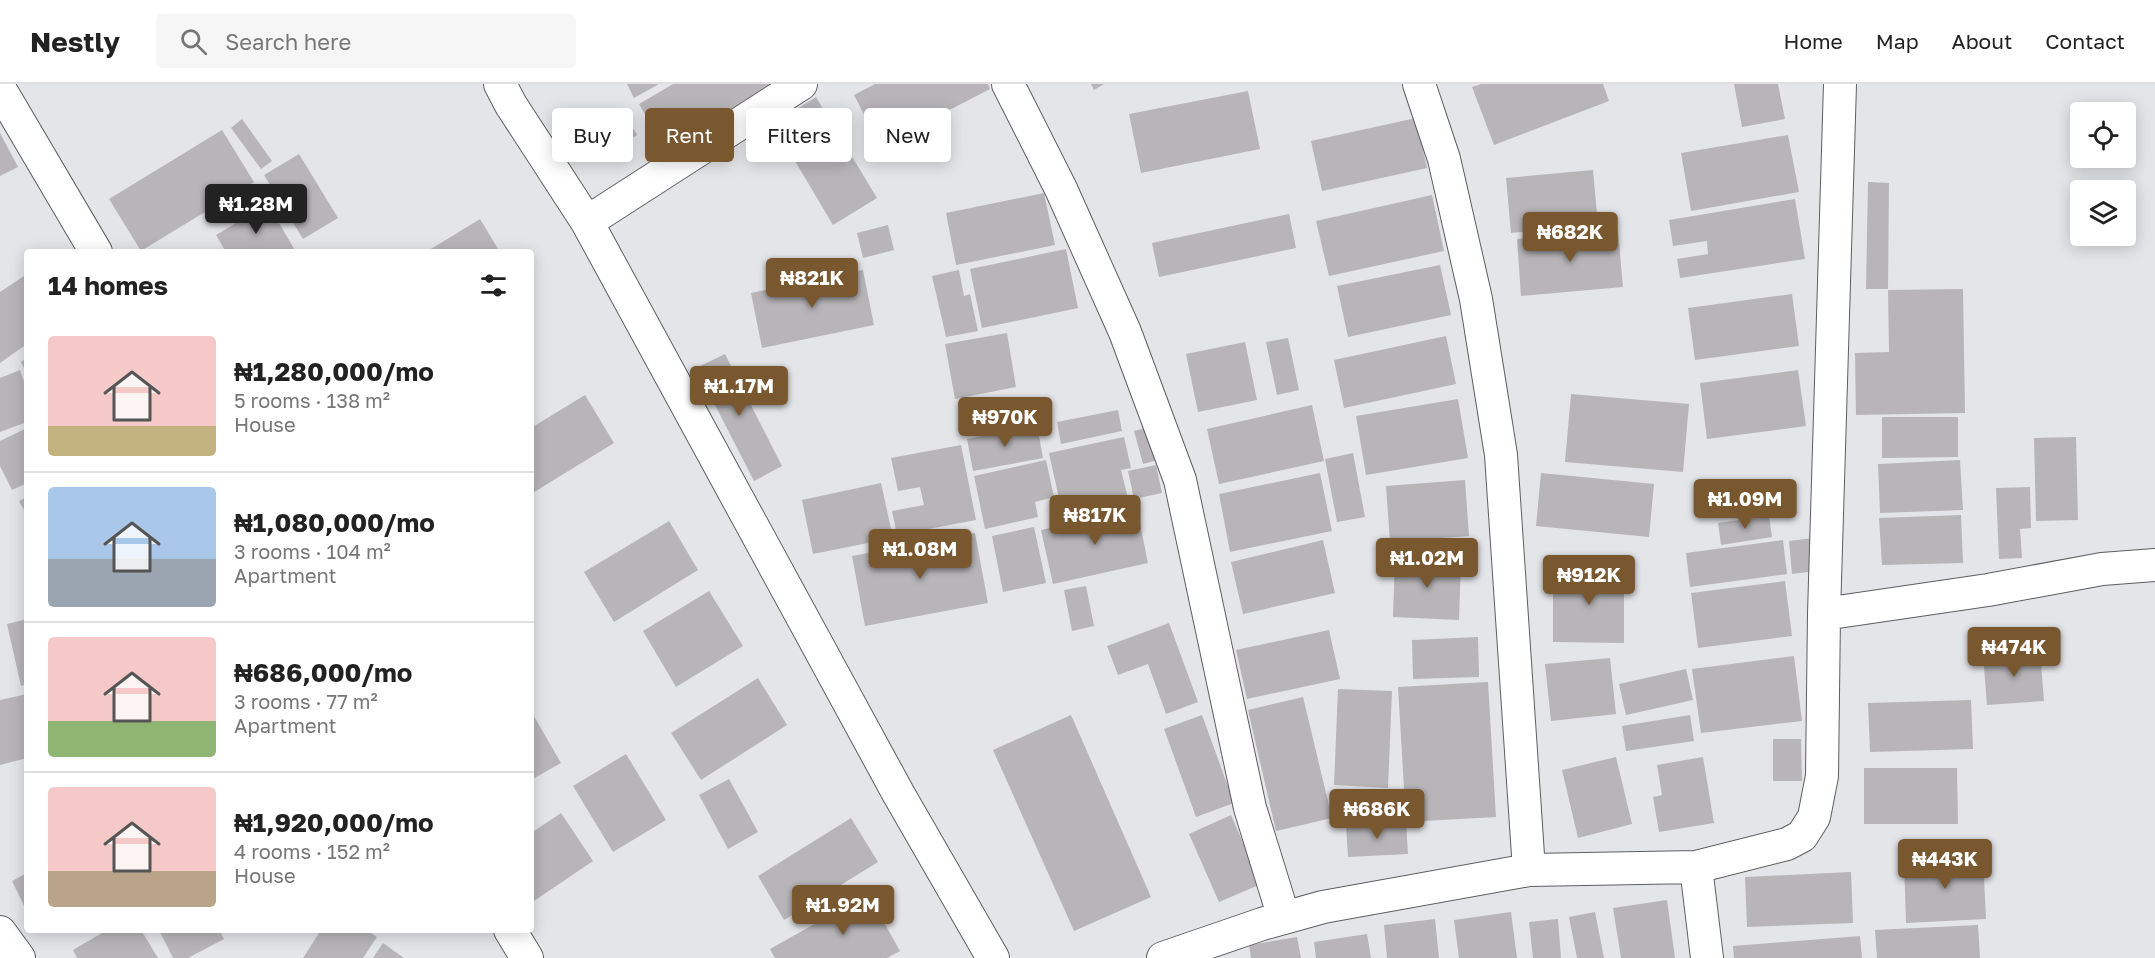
<!DOCTYPE html>
<html lang="en">
<head>
<meta charset="utf-8">
<style>
	body { margin:0; font-family:"Golos Text",sans-serif; background:#f6f6f6; color:#222; height:100vh; display:flex; flex-direction:column; font-size:22px; white-space:nowrap }
	* { box-sizing:border-box; margin:0 }
	p { font-size:20px; color:#767676 }
	.icon { flex:none; width:33px; height:33px; fill:none; stroke:currentColor; stroke-width:2; stroke-linecap:round; stroke-linejoin:round }
	.map { position:relative; flex:1; overflow:hidden }
	.drawer { position:absolute; left:24px; top:165px; width:510px; height:684px; display:flex; flex-direction:column; background:#fff; border-radius:6px; box-shadow:0 3px 15px #0003 }
	.drawer>* { flex:none }
	.guide { position:absolute; left:552px; top:24px; width:570px; height:54px; display:flex; gap:12px }
	.controls { position:absolute; left:2070px; top:18px; display:grid; gap:12px }
	.controls a { display:grid; place-items:center; width:66px; height:66px; border-radius:6px; background:#fff; box-shadow:0 3px 15px #0003; font-size:30px }
	.price { position:absolute; translate:-50% -51px; padding:0 14px; border-radius:6px; background:#79572f; color:#fff; font-size:20px; line-height:39px; filter:drop-shadow(0 2px 3px #0008) }
	.price::after { content:''; position:absolute; left:50%; top:36px; width:18px; height:14px; margin-left:-9px; background:inherit; clip-path:polygon(0 0,100% 0,50% 100%) }
	.price.selected { background:#222; color:#fff }
	ul { padding:0; list-style:none }
	li { display:flex; align-items:center; gap:18px; height:150px; padding:0 24px }
	li+li { border-top:2px solid #e0e0e0 }
	li span { display:grid; place-items:center; flex:none; width:168px; height:120px; border-radius:6px; color:#555 }
	li>.icon { margin-inline-start:auto }
	span .icon { width:72px; height:72px; fill:#fffc; stroke-width:1 }
	li b { font-size:26px }
	h2 { display:flex; justify-content:space-between; align-items:center; height:72px; padding:0 24px; font-size:26px }
	.pill { padding:0 21px; border-radius:6px; background:#fff; box-shadow:0 3px 15px #0003; font-size:21px; line-height:54px }
	.pill.selected { background:#79572f; color:#fff }
	header { display:flex; align-items:center; gap:36px; box-sizing:border-box; height:84px; padding:0 30px; background:#fff; border-bottom:2px solid #e0e0e0 }
	header strong { font-size:28px }
	nav { display:flex; gap:33px; margin-inline-start:auto; font-size:21px }
	.search { width:420px; height:54px; background:#f6f6f6; display:flex; align-items:center; gap:15px; box-sizing:border-box; padding:0 21px; border-radius:6px; color:#767676; font-size:22px }
	.map>svg:first-child { display:block }
</style>
</head>
<body>
<header>
<strong>Nestly</strong>
<div class="search"><svg class="icon" aria-label="search" viewBox="0 0 24 24"><circle cx="10" cy="10" r="6"/><path d="M15 15l6 6"/></svg>Search here</div>
<nav><a>Home</a><a>Map</a><a>About</a><a>Contact</a></nav>
</header>
<div class="map">
<svg width="2155" height="874" viewBox="0 0 2155 874">
	<rect width="100%" height="100%" fill="#e4e5e9"/>
	<!-- building -->
	<path fill="#b7b5b8" d="M627 0H659L634 14Z
		M673 0H774L665 64 639 20Z
		M875 0H988L990 5 880 62 854 11Z
		M1091 0H1104L1094 6Z
		M1481 0H1603L1609 17 1494 61 1472 3Z
		M1734 0H1778L1785 35 1742 43Z
		M1248 7 1260 65 1141 89 1129 30Z
		M816 13 877 114 833 141 773 40Z
		M622 25 637 51 599 74 584 47Z
		M1416 34 1427 84 1322 107 1311 57Z
		M242 35 272 77 261 85 231 44Z
		M222 46 254 98 141 167 109 115Z
		M0 49 18 83 0 92Z
		M1788 51 1799 108 1691 127 1681 69Z
		M299 70 338 134 303 155 264 91Z
		M1593 86 1598 141 1511 149 1506 94Z
		M1868 98 1889 99 1888 205H1866Z
		M1044 109 1055 161 956 181 946 129Z
		M1432 111 1444 167 1329 192 1316 137Z
		M1795 115 1805 175 1680 194 1677 175 1708 170 1707 157 1673 162 1669 136Z
		M268 120 296 168H226L216 151Z
		M1289 130 1296 164 1159 193 1152 159Z
		M480 135 500 168H426Z
		M888 141 894 166 863 174 857 149Z
		M1618 147 1623 203 1521 212 1517 155Z
		M1066 165 1078 224 982 244 970 185Z
		M1440 181 1451 231 1348 253 1337 202Z
		M863 186 874 241 762 264 751 209Z
		M959 186 964 212 970 210 978 247 946 253 932 192Z
		M27 190V260L0 279V208Z
		M1963 205 1965 329 1856 331 1855 269 1889 268 1888 206Z
		M1792 210 1799 262 1695 276 1688 224Z
		M1007 249 1016 303 955 315 945 260Z
		M1446 252 1456 300 1344 324 1334 276Z
		M1288 254 1299 306 1277 311 1266 258Z
		M1245 258 1257 316 1198 328 1186 270Z
		M725 270 782 382 754 397 696 284Z
		M27 274V290L21 278Z
		M20 286 27 306V338L0 348V294Z
		M1798 286 1806 342 1707 355 1700 299Z
		M1571 310 1689 320 1683 388 1565 378Z
		M585 311 614 359 531 410V344Z
		M1458 315 1468 374 1366 391 1356 332Z
		M1312 321 1324 377 1219 400 1207 345Z
		M1118 326 1122 347 1061 360 1057 338Z
		M1882 333H1958V373L1882 374Z
		M1037 341 1043 374 973 387 967 355Z
		M1150 343 1158 376 1143 380 1134 347Z
		M27 344V399L12 406 0 382V357Z
		M1124 353 1131 384 1121 386 1128 414 1062 428 1049 369Z
		M2076 353 2078 436 2036 437 2034 354Z
		M961 361 976 436 897 451 892 427 924 421 920 403 898 407 891 374Z
		M1353 369 1365 433 1337 438 1325 375Z
		M1046 376 1054 413 1035 418 1038 433 985 445 974 392Z
		M1960 376 1963 426 1880 429 1878 380Z
		M1156 381 1162 409 1134 415 1128 387Z
		M1320 389 1332 447 1230 468 1219 410Z
		M1541 389 1654 400 1649 453 1536 442Z
		M1465 396 1469 452 1390 458 1386 402Z
		M881 399 893 454 813 470 802 416Z
		M2030 403 2031 444 2020 445 2022 474 1999 475 1996 404Z
		M27 413V431L19 417Z
		M1137 425 1148 479 1053 500 1041 446Z
		M1961 431 1963 479 1882 481 1879 434Z
		M1769 432 1772 453 1721 461 1718 439Z
		M669 437 698 486 614 538 584 488Z
		M1034 443 1046 499 1003 508 992 452Z
		M975 449 988 519 865 542 852 472Z
		M1813 454 1816 487 1792 490 1789 457Z
		M1323 456 1335 509 1243 530 1231 478Z
		M1783 456 1787 490 1690 503 1686 469Z
		M1395 474 1461 476 1459 536 1393 533Z
		M1553 486H1624V559L1553 558Z
		M1785 497 1792 552 1698 564 1691 509Z
		M1086 502 1094 542 1072 547 1064 506Z
		M709 507 743 562 676 603 643 547Z
		M27 535V600L21 602 7 540Z
		M1169 539 1198 618 1166 630 1148 580 1118 591 1107 562Z
		M1329 546 1340 595 1247 615 1236 566Z
		M1478 553 1479 593 1413 595 1412 556Z
		M2040 567 2044 617 1987 621 1983 571Z
		M1794 572 1802 637 1701 649 1692 585Z
		M1610 574 1616 630 1551 637 1545 580Z
		M1686 585 1693 616 1626 631 1619 600Z
		M758 594 787 641 701 696 671 649Z
		M1488 598 1496 733 1406 738 1398 603Z
		M1338 605 1392 607 1388 704 1334 701Z
		M27 610V674L0 681V616Z
		M1303 613 1332 734 1276 747 1248 626Z
		M1971 616 1973 665 1870 668 1868 619Z
		M531 627 561 679 531 696Z
		M1071 631 1151 813 1074 847 993 666Z
		M1202 631 1234 719 1196 733 1164 645Z
		M1690 631 1694 657 1626 667 1622 642Z
		M1773 655H1801L1802 697H1773Z
		M626 670 666 736 613 768 573 702Z
		M1616 673 1632 740 1578 754 1562 686Z
		M1703 673 1714 739 1659 748 1653 713 1662 711 1657 681Z
		M1864 684H1957L1958 740H1864Z
		M729 695 758 748 728 765 699 711Z
		M561 729 593 777 531 819V749Z
		M1231 731 1261 800 1219 818 1189 750Z
		M851 734 878 778 784 836 758 792Z
		M1406 738 1408 770 1348 773 1346 741Z
		M1983 773 1986 835 1906 839 1904 777Z
		M1851 788 1853 839 1747 843 1745 793Z
		M27 789V828L12 797Z
		M868 810 900 867 887 874H775L770 865Z
		M1667 816 1675 874H1621L1613 824Z
		M1511 828 1517 874H1459L1454 836Z
		M1595 828 1604 874H1577L1569 833Z
		M1435 835 1439 874H1387L1384 841Z
		M1558 835 1561 874H1533L1529 838Z
		M1978 841 1980 874H1877L1875 846Z
		M107 846H141L158 874H77L73 866Z
		M159 846H219L224 855 188 874H173Z
		M321 846H367L377 853 363 874H303Z
		M1367 850 1371 874H1316L1314 858Z
		M1860 852 1862 874H1734L1733 862Z
		M1297 853 1301 874H1251L1249 861Z
		M383 859 404 874H373Z"/>
	<g fill="none" stroke-linecap="round" stroke-linejoin="round">
		<defs>
			<path id="minor" d="M500 0 511 21 587 138 898 709 993 874
				M1008 0 1061 105 1125 248 1180 396 1250 724 1284 834
				M1419 0 1444 75 1476 215 1501 371 1529 786
				M0 5 96 168
				M587 138 801 0
				M1824 530 1988 506 2102 485 2155 481
				M1696 783 1707 874
				M510 846 527 874
				M0 848 19 874
				M1163 874 1262 840 1323 823 1529 786 1696 783 1787 760 1802 752 1814 733 1822 692 1824 530 1840 0"/>
		</defs>
		<!-- minor casing -->
		<use href="#minor" stroke="#5d5e61" stroke-width="34"/>
		<!-- minor -->
		<use href="#minor" stroke="#fff" stroke-width="32"/>
	</g>
</svg>
<div class="controls">
<a><svg class="icon" aria-label="locate" viewBox="0 0 24 24"><circle cx="12" cy="12" r="6"/><path d="M12 2v4M12 18v4M2 12h4M18 12h4"/></svg></a>
<a><svg class="icon" aria-label="layers" viewBox="0 0 24 24"><path d="M12 4l9 5-9 5-9-5zM3 14l9 5 9-5"/></svg></a>
</div>
<b class="price selected" style="left:256px;top:151px">₦1.28M</b>
<b class="price" style="left:1570px;top:179px">₦682K</b>
<b class="price" style="left:812px;top:225px">₦821K</b>
<b class="price" style="left:739px;top:333px">₦1.17M</b>
<b class="price" style="left:1005px;top:364px">₦970K</b>
<b class="price" style="left:1745px;top:446px">₦1.09M</b>
<b class="price" style="left:1095px;top:462px">₦817K</b>
<b class="price" style="left:920px;top:496px">₦1.08M</b>
<b class="price" style="left:1427px;top:505px">₦1.02M</b>
<b class="price" style="left:1589px;top:522px">₦912K</b>
<b class="price" style="left:2014px;top:594px">₦474K</b>
<b class="price" style="left:1377px;top:756px">₦686K</b>
<b class="price" style="left:1945px;top:806px">₦443K</b>
<b class="price" style="left:843px;top:852px">₦1.92M</b>
<div class="guide">
<a class="pill">Buy</a>
<a class="pill selected">Rent</a>
<a class="pill">Filters</a>
<a class="pill">New</a>
</div>
<section class="drawer">
<h2>14 homes<svg class="icon" aria-label="filters" viewBox="0 0 24 24"><path d="M4 7h16M4 17h16"/><circle cx="9" cy="7" r="2"/><circle cx="15" cy="17" r="2"/></svg></h2>
<ul>
<li><span style="background:linear-gradient(#f6c9c9 75%,#c2b280 0)"><svg class="icon" aria-label="home" viewBox="0 0 24 24"><path d="M3 11l9-7 9 7M6 9v11h12V9"/></svg></span><div><b>₦1,280,000/mo</b><p>5 rooms · 138 m²</p><p>House</p></div></li>
<li><span style="background:linear-gradient(#a9c7e8 60%,#9aa5b1 0)"><svg class="icon" aria-label="home" viewBox="0 0 24 24"><path d="M3 11l9-7 9 7M6 9v11h12V9"/></svg></span><div><b>₦1,080,000/mo</b><p>3 rooms · 104 m²</p><p>Apartment</p></div></li>
<li><span style="background:linear-gradient(#f6c9c9 70%,#8fb573 0)"><svg class="icon" aria-label="home" viewBox="0 0 24 24"><path d="M3 11l9-7 9 7M6 9v11h12V9"/></svg></span><div><b>₦686,000/mo</b><p>3 rooms · 77 m²</p><p>Apartment</p></div></li>
<li><span style="background:linear-gradient(#f6c9c9 70%,#b9a48a 0)"><svg class="icon" aria-label="home" viewBox="0 0 24 24"><path d="M3 11l9-7 9 7M6 9v11h12V9"/></svg></span><div><b>₦1,920,000/mo</b><p>4 rooms · 152 m²</p><p>House</p></div></li>
</ul>
</section>
</div>
</body>
</html>
